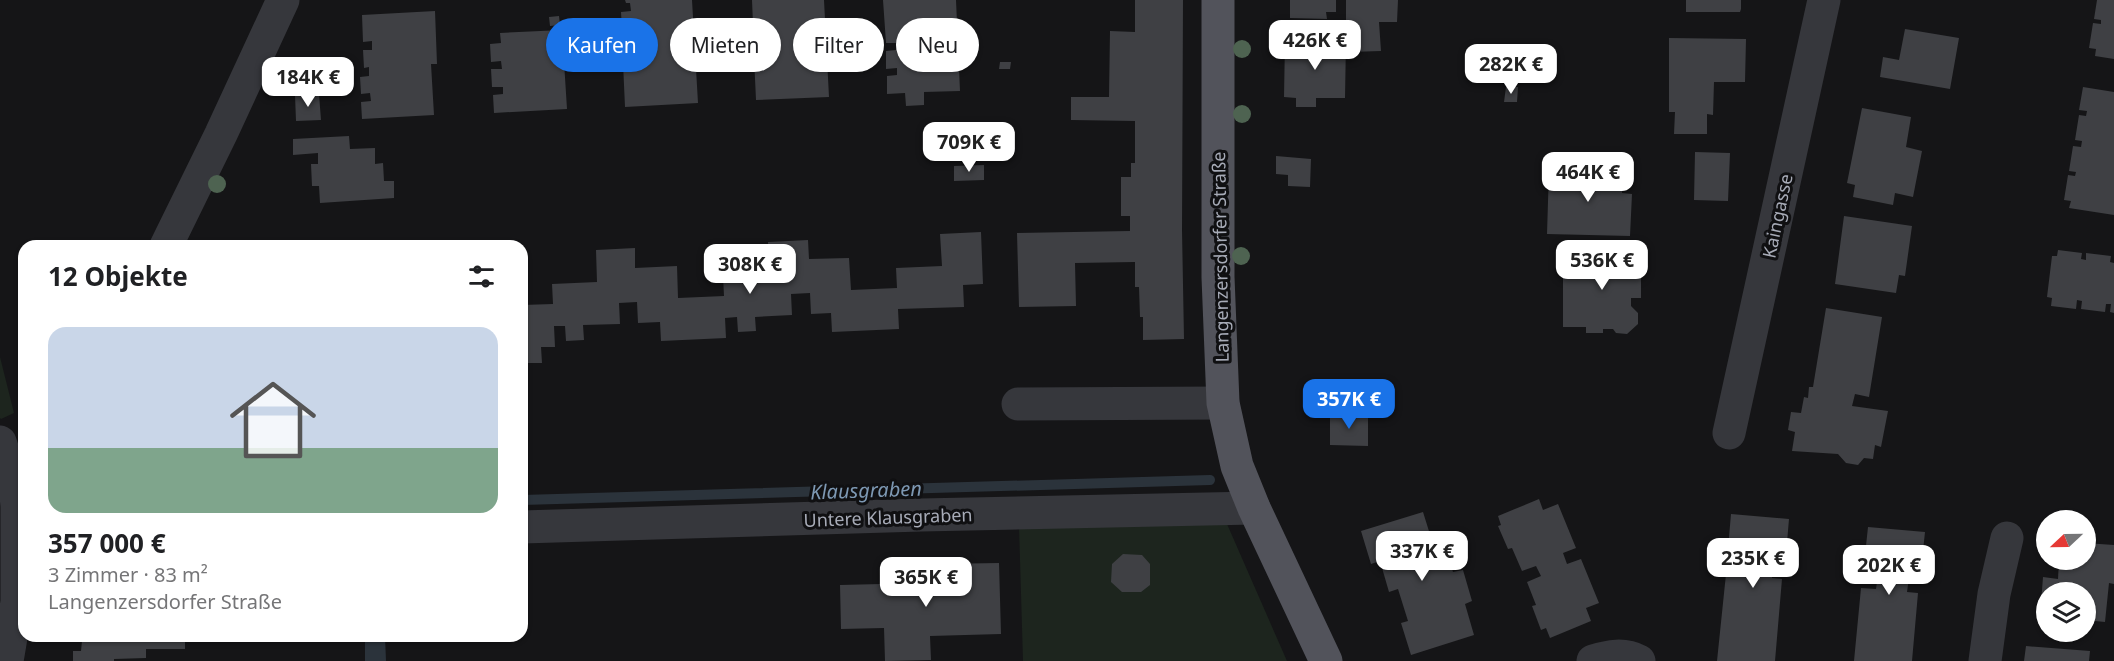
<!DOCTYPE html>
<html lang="de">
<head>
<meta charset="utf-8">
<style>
	body { margin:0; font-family:"Noto Sans",sans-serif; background:#f2f2f2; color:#202124; height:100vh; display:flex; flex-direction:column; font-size:22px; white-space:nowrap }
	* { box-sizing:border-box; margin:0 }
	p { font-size:20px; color:#757577 }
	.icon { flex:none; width:33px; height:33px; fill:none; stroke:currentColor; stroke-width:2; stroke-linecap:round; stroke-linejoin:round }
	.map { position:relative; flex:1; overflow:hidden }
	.panel { position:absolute; left:18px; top:240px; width:510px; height:402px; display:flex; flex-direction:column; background:#fff; border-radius:18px; box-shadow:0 2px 4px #0004 }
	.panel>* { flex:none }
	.guide { position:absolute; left:546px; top:18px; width:570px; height:54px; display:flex; gap:12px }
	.needle { width:39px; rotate:248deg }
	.fabs { position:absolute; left:2036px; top:510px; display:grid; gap:12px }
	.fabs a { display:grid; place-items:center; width:60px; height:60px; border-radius:50%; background:#fff; box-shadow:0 2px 4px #0004; font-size:30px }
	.price { position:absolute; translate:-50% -51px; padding:0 14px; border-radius:12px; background:#fff; color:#222; font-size:20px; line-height:39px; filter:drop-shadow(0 2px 3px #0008) }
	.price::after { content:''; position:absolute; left:50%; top:36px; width:18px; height:14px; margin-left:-9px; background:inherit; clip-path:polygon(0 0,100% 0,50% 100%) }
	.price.current { background:#1a73e8; color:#fff }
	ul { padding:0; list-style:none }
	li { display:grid; align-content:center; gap:12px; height:318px; padding:0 30px }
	li span { display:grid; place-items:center; height:186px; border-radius:18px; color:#555 }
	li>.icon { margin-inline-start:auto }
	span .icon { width:108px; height:108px; fill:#fffc; stroke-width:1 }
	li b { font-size:26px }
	h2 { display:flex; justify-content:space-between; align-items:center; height:72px; padding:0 30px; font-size:26px }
	.chip { padding:0 21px; border-radius:27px; background:#fff; box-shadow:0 2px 4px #0004; font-size:21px; line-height:54px }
	.chip.current { background:#1a73e8; color:#fff }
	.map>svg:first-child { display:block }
</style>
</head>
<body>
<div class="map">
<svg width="2114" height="661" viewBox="0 0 2114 661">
	<rect width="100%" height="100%" fill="#151517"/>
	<!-- green -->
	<path fill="#1d251e" d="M0 357 14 413 1 419 0 418Z
		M1227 524 1287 661H1023L1019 526Z"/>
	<!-- water -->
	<path fill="#2b333b" d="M365 636H385L386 661H365Z"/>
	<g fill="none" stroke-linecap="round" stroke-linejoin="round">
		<!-- stream -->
		<path stroke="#2b333b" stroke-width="10" d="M522 500 1210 480"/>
	</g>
	<!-- building -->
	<path fill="#3f4044" d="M625 0H692L698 103 625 107 623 63 634 62 633 55H623L622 37H633L632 29H622L621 12 631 11 630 3H626Z
		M752 0H824L829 97 756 100 754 57 764 56V49H754Z
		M883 0H956L960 91 924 92V105L906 106 905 93 887 94V76L897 75V68L886 69V51L896 50V43H886Z
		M1135 0H1183L1182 230 1184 339 1143 340V317H1140L1139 287H1135V262L1075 263 1076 306 1019 307 1017 233 1130 231V216H1121V177H1131V163H1135V121L1071 120V97H1109L1110 31 1135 32Z
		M1290 0H1336V12H1326L1327 19 1290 18Z
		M1346 0H1398L1397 22H1379L1381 51 1350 52 1348 22 1346 21Z
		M1686 0H1741V9L1740 12H1686Z
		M2097 0H2114V59L2095 56 2096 49 2089 48 2093 23 2101 24V20L2094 19Z
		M435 11 437 64H431L434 115 362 119 361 102 371 101 370 93 361 94 360 77 369 76V67L364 68 363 50H372V41L363 42 362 15Z
		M559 16 560 25 550 26 549 17Z
		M1905 29 1959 38 1950 89 1880 77 1883 57 1899 60Z
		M562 30 567 109 494 113 493 95 503 94V87H492L491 69H502L501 61 491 62 490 44 501 43 500 33Z
		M1669 38 1746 39 1745 82H1714L1713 115 1707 114V134H1674L1675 112H1669Z
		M1285 40 1346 41 1345 98H1316V107H1296V98L1284 97Z
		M611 55V64L601 65V56Z
		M1000 62H1011L1010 69H999Z
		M1506 87H1518L1517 102H1504Z
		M2083 87 2114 92V215L2069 208 2071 201 2064 200 2068 175 2075 176 2076 172 2069 171 2073 146 2081 147 2082 141 2075 140 2079 115 2086 116 2087 111 2079 110Z
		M319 94 321 120 296 121 295 95Z
		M1862 108 1911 117 1906 147 1922 151 1913 197 1895 193 1893 205 1853 197 1855 185 1847 183Z
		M349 136 350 149 375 148V164L383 163 384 181H394V198L320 203 319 186H312L311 164H318V153L293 155V139Z
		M1695 152 1730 153 1728 201 1694 200Z
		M1276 156 1311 159 1310 187 1288 186V175L1276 174Z
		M984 165V180L954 181V166Z
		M1570 166 1601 167V173H1623L1622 193 1632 194 1630 236 1547 234 1549 169H1571Z
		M1844 216 1912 226 1905 276 1899 275 1896 293 1835 284Z
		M981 232 983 284 963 285 964 307 898 309 899 329 832 332 831 313 811 314 810 293 791 294 792 315 755 317 756 331 738 332 737 317 725 318 726 338 661 341 660 322 638 323 637 302 619 303 620 324 583 325 584 340 566 341 565 326H554L555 347H541L542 363H524L522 348V305L553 304 552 284 597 282 596 250 635 248V268L677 266 678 298 724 296 723 276 769 274 768 242 808 240 809 259 849 258 851 290 897 288 896 268 942 266 940 234Z
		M1599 250H1641V298H1631V306L1638 313V324L1627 334 1616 333 1613 329H1603V333H1586V327H1563V258H1599Z
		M2058 250 2082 253 2081 259 2086 260V253L2111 256 2110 262 2114 263V313L2110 312 2111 304H2106L2105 312 2081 309 2082 301 2077 300 2076 309 2051 306 2052 298 2047 297 2052 256H2057Z
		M1826 308 1882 317 1869 397 1855 394 1852 406 1888 411 1881 447 1875 445 1873 459 1864 458 1858 465 1846 463 1838 454 1792 451 1795 432 1788 430 1791 412 1801 413 1804 397 1808 398 1809 387H1813Z
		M1330 413 1368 414V446L1330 445Z
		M1539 499 1543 510 1558 504 1576 548 1563 553 1567 564 1581 559 1599 603 1586 608 1591 621 1550 638 1546 628 1541 630 1532 606 1536 605 1527 582 1541 576 1536 566 1522 571 1512 548 1508 549 1498 526 1501 525 1498 516Z
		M1423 512 1433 544 1443 541 1453 572 1463 570 1472 601 1465 604 1474 635 1411 655 1401 623 1408 621 1398 589 1389 592 1380 561 1371 564 1361 531Z
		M1731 514 1789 519 1785 566 1773 564 1772 578 1782 579 1775 661H1717L1726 574 1741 575 1742 562 1727 560Z
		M1868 527 1925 532 1920 579 1909 578 1907 592 1918 593 1912 661H1854L1861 588 1876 589 1878 575 1863 574Z
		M2085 543 2114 545V584L2109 583 2105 622 2085 620V592H2046V616H2040L2043 577 2058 579 2059 560H2085Z
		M1123 554 1142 555 1150 564V585L1141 592H1122L1111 582 1112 564Z
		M999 563 1001 634 930 636 931 660 885 661 884 628 841 629 840 585 881 584V580L939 578V564Z
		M522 586 527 590V604L522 608Z
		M73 636H185V649H146V658L114 659V661H73V651H81L82 641Z
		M2026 646 2090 651 2089 661H2024Z"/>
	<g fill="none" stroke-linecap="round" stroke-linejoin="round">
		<!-- minor -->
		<path stroke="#36373c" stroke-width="33" d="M166 246 221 134 283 0
			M1018 404 1223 403
			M1729 433 1824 0
			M0 442 15 485 17 506V602L7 661
			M522 527 921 515 1254 508
			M1593 661C1609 656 1624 653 1639 661
			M1985 661 1994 594 2007 538"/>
		<!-- major -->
		<path stroke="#52535b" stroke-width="33" d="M1218 0V277L1223 403 1237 466 1254 508 1326 661"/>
	</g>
	<!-- trees -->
	<g fill="#4e6351">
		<circle cx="1242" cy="49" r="9"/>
		<circle cx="1242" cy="114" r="9"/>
		<circle cx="217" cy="184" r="9"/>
		<circle cx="1241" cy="256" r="9"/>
	</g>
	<g text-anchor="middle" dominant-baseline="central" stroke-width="6" stroke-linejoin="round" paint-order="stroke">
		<!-- street labels -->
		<g font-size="18" fill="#a7abb7" stroke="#101012">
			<text transform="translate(1777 216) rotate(-78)">Kaingasse</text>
			<text transform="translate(1220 257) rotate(-91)">Langenzersdorfer Straße</text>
			<text transform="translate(888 517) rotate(-2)">Untere Klausgraben</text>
		</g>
		<!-- water labels -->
		<g font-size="20" font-style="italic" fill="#7d98b3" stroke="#101012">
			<text transform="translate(866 490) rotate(-2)">Klausgraben</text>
		</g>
	</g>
</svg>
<div class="fabs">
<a><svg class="needle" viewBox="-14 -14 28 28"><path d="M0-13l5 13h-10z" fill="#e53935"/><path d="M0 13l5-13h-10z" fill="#757577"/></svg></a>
<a><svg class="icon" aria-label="layers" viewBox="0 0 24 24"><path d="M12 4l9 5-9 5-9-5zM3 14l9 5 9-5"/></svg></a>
</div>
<b class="price" style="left:1315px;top:71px">426K €</b>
<b class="price" style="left:1511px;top:95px">282K €</b>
<b class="price" style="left:308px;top:108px">184K €</b>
<b class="price" style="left:969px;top:173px">709K €</b>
<b class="price" style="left:1588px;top:203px">464K €</b>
<b class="price" style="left:1602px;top:291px">536K €</b>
<b class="price" style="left:750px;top:295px">308K €</b>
<b class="price current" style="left:1349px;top:430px">357K €</b>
<b class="price" style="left:1422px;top:582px">337K €</b>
<b class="price" style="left:1753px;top:589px">235K €</b>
<b class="price" style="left:1889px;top:596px">202K €</b>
<b class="price" style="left:926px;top:608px">365K €</b>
<div class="guide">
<a class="chip current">Kaufen</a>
<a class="chip">Mieten</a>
<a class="chip">Filter</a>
<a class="chip">Neu</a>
</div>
<section class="panel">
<h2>12 Objekte<svg class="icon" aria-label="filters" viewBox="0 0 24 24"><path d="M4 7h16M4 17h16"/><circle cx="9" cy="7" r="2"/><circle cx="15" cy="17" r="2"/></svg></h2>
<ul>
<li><span style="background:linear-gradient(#c9d6e8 65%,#7fa58c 0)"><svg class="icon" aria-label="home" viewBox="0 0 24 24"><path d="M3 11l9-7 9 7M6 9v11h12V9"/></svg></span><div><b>357 000 €</b><p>3 Zimmer · 83 m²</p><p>Langenzersdorfer Straße</p></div></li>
</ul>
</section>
</div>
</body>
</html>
